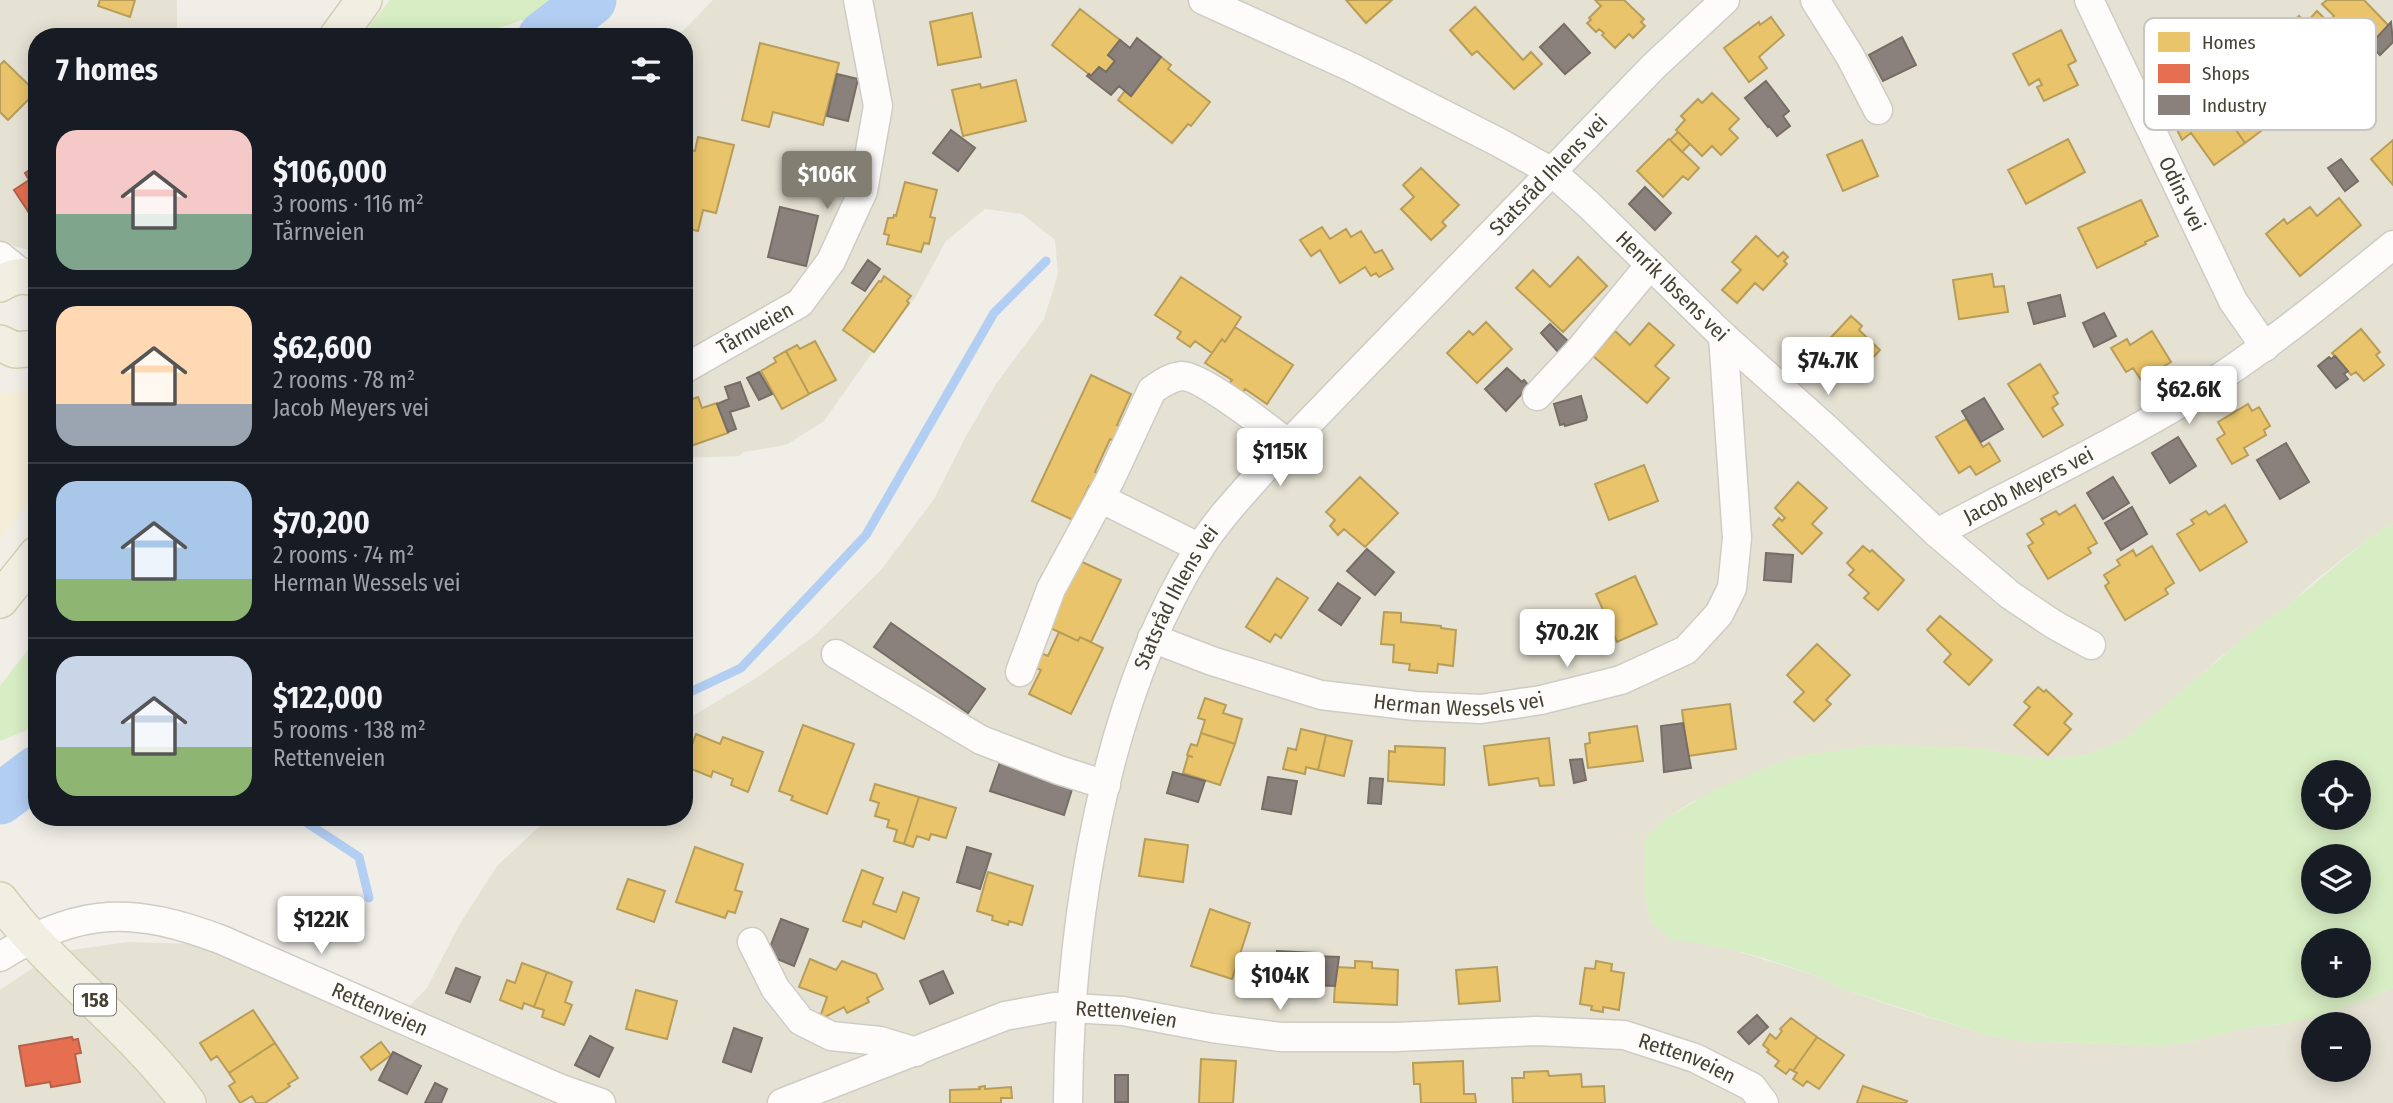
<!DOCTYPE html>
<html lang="en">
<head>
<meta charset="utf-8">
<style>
	body { margin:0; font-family:"Fira Sans Condensed",sans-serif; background:#242831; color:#f1f3f6; height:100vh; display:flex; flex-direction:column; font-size:26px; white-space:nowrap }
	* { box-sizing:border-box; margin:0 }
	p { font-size:23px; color:#9ea1a6 }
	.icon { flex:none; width:38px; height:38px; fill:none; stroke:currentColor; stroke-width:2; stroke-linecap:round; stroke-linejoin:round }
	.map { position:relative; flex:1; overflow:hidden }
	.panel { position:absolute; left:28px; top:28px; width:665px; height:798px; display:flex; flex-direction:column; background:#171b24; border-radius:28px; box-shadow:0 4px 18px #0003 }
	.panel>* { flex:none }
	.tools { position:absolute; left:2301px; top:760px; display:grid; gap:14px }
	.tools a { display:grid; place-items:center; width:70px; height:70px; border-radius:50%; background:#171b24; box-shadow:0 4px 18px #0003; font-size:35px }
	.price { position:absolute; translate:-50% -60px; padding:0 16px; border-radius:7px; background:#fff; color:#222; font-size:23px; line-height:46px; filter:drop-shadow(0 2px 4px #0008) }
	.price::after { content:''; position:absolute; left:50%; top:42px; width:21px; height:16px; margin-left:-10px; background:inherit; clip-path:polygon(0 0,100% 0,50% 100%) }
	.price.selected { background:#827e71; color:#fff }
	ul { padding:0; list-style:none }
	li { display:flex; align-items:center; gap:21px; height:175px; padding:0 28px }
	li+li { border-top:2px solid #363941 }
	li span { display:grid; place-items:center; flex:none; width:196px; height:140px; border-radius:21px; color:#555 }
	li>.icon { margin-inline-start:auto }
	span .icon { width:84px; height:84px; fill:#fffc; stroke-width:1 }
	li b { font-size:30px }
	h2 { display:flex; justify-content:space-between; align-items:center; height:84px; padding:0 28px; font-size:30px }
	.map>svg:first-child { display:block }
</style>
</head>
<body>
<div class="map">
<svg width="2393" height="1103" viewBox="0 0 2393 1103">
	<rect width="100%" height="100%" fill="#f0eee7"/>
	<!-- residential -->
	<path fill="#e5e1d3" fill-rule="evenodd" d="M0 0H177V37H37V249L32 251 0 242Z
		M713 0H2393V523L2368 539 2312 583 2291 603 2218 659 2188 687 2124 740 2086 755 2052 759 2031 758 1978 748 1878 745 1806 755 1777 763 1692 802 1667 818 1646 838 1644 892 1651 922 1730 949 1820 977 1845 990 1899 1008 1990 1036 2023 1041 2160 1046 2190 1042 2249 1027 2282 1024 2371 998 2393 987V1103H0V990L57 952 128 942 199 944 406 1009 427 988 458 927 497 866 549 817H684V721L758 677 813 637 882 569 934 499 965 438 996 384 1044 319 1058 274 1055 240 1022 214 985 209 946 241 915 298 867 360 824 421 786 445 744 452 739 456 684 458V37H677ZM2314 1024H2359V1069H2314Z"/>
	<!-- commercial -->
	<path fill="#f5edd8" d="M29 391 37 405V491L0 539V393Z"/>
	<!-- green -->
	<path fill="#d7edc3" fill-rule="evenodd" d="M390 0H559L542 13 474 37H360Z
		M2393 523V987L2371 998 2316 1017 2282 1024 2249 1027 2190 1042 2160 1046 2023 1041 1990 1036 1845 990 1820 977 1763 958 1730 949 1671 939 1651 922 1644 892 1645 838 1667 818 1714 790 1777 763 1806 755 1878 745 1978 748 2031 758 2052 759 2086 755 2124 740 2257 627 2291 603 2368 539ZM2314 772H2359V817H2314ZM2314 856H2359V901H2314ZM2314 940H2359V985H2314Z
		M37 638V726L0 741V686Z"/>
	<!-- homes -->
	<path fill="#e9c46a" stroke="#b89d59" stroke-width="2" d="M100 0H135L130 17 98 6Z
		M1346 0H1392L1366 23Z
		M1595 0H1624L1644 19 1641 22 1645 26 1633 38 1629 34 1615 48 1602 35 1604 33 1599 29 1596 32 1587 23 1591 20 1589 18 1601 6Z
		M2327 0H2364L2389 26 2366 48 2357 39 2354 42 2351 38 2345 43 2341 40 2336 44 2345 54 2317 82 2298 62 2301 59 2278 36 2299 16 2306 23 2317 11 2328 22 2334 16 2322 4Z
		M1475 7 1523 60 1531 52 1542 64 1514 89 1477 51 1472 55 1450 30Z
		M1080 9 1120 40 1108 55 1115 61 1106 72 1099 67 1091 76 1052 45Z
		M972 13 981 57 938 65 930 22Z
		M1771 17 1784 35 1759 57 1767 68 1749 82 1724 48 1759 22 1760 25Z
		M2061 30 2076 61 2068 65 2078 85 2044 101 2037 87 2042 85 2039 79 2029 85 2013 54Z
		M760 43 839 63 823 125 773 112 769 127 742 120Z
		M1161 57 1171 65 1168 69 1210 102 1191 126 1188 124 1172 143 1118 100 1125 91 1131 96Z
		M4 61 36 92 8 120 0 112V65Z
		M1016 80 1026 121 963 136 952 90 980 84 981 88Z
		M2206 86 2245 143 2214 165 2191 133 2182 140 2169 113Z
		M2235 90 2241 99 2252 91 2273 122 2245 143 2217 103Z
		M1712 93 1739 119 1729 129 1738 138 1721 155 1712 146 1702 156 1676 130 1685 120 1681 116 1698 99 1702 103Z
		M1678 132 1690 144 1682 152 1670 140Z
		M698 137 734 145 716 213 703 210 698 231 689 229 688 235 684 234V149L695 151Z
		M1669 139 1699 168 1688 180 1683 176 1663 197 1637 171Z
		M2068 139 2085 172 2026 204 2008 170Z
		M1862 140 1878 176 1843 191 1827 155Z
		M2393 140V185L2371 159Z
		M1421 168 1459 205 1442 222 1446 226 1431 240 1401 209 1414 197 1403 185Z
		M905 182 937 190 930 217 935 218 929 244 924 243 921 252 887 244 889 235 884 234 888 218H893L894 215 896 216Z
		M2339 198 2361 225 2300 276 2266 234 2284 219 2287 224 2310 207 2317 216Z
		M2141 200 2158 236 2145 242 2146 244 2097 268 2078 228Z
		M1322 227 1330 239 1346 229 1351 237 1361 231 1375 253 1382 250 1393 269 1379 277 1376 273 1371 276 1365 267 1340 283 1320 250 1311 256 1300 240Z
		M1756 236 1778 257 1783 252 1788 257 1784 261 1787 264 1763 290 1755 283 1737 303 1722 290 1741 270 1732 262Z
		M1578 257 1607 286 1563 332 1516 288 1533 270 1550 287Z
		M1992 274 1994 287 2004 286 2008 312 1959 319 1953 280Z
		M884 276 911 296 907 301 909 303 874 352 843 330 879 281 881 282Z
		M1181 277 1241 317 1225 342 1222 339 1212 353 1195 341 1190 347 1177 338 1181 332 1155 315Z
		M1851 316 1862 326 1859 330 1880 350 1855 377 1822 347Z
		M1486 322 1512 349 1477 383 1447 353 1469 331 1473 335Z
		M1649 323 1674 345 1655 366 1669 378 1647 403 1593 356 1615 331 1630 345Z
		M1235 327 1293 365 1267 404 1245 389 1241 395 1227 386 1232 380 1205 363 1222 339 1225 342Z
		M2361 329 2380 352 2376 355 2384 365 2364 381 2356 372 2351 375 2332 353Z
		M2152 331 2171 362 2141 380 2133 368 2126 372 2111 348 2127 339 2130 345Z
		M815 341 836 380 809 394 786 351 797 345 800 349Z
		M786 351 809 394 782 409 761 371 776 362 774 358Z
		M2040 364 2058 393 2053 396 2058 404 2052 408 2063 425 2043 437 2008 384Z
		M1091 375 1131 394 1117 425 1125 428 1118 443 1110 439 1095 472 1103 475 1096 490 1089 486 1073 520 1032 501Z
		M698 397 702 408 717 403 728 433 685 448 684 402Z
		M2248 404 2252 411 2259 407 2270 426 2264 430 2266 435 2244 448 2248 455 2232 464 2217 439 2225 434 2218 422Z
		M1966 419 1983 447 1989 443 2000 461 1976 475 1970 466 1959 473 1936 437Z
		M1644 465 1658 501 1609 520 1595 484Z
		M1360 477 1398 513 1365 547 1344 529 1338 535 1330 526 1335 520 1326 512Z
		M1798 482 1827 508 1812 524 1822 533 1802 554 1773 525 1779 518 1782 521 1785 518 1775 508Z
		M2075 505 2097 543 2088 548 2091 553 2048 579 2028 546 2033 543 2027 534 2044 524 2041 519 2056 511 2059 515Z
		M2225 505 2247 542 2200 571 2177 534 2194 524 2191 520 2206 511 2209 515Z
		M1863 546 1870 552 1872 550 1904 580 1878 610 1864 598 1869 593 1849 575 1854 570 1847 563Z
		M2152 546 2174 583 2165 589 2168 594 2125 620 2105 586 2109 583 2104 575 2120 565 2117 560 2133 550 2136 556Z
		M1080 561 1121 580 1091 642 1080 637 1078 641 1048 627Z
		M1635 576 1657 624 1617 642 1596 594Z
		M1277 578 1308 598 1281 638 1275 634 1270 642 1246 627Z
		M1384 612 1401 613V622L1441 626V628L1456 630 1453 666 1438 664 1437 673 1409 670 1410 664 1393 662 1394 645 1381 644Z
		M1940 616 1992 660 1969 685 1944 662 1951 654 1927 630Z
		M1059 632 1078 641 1080 637 1103 648 1071 714 1029 694 1041 670 1034 667 1041 653 1048 656Z
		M1817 644 1850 675 1826 700 1831 704 1814 721 1794 702 1804 692 1787 675Z
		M2038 687 2044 692 2046 690 2072 714 2064 723 2071 729 2048 755 2014 725 2030 707 2024 702Z
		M1205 698 1226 705 1223 713 1242 719 1235 744 1201 733 1205 720 1198 718Z
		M1730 704 1736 749 1688 756 1682 710Z
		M803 725 854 744 827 814 791 800 793 796 779 791Z
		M1637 726 1643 761 1588 768 1585 744 1590 743 1589 733Z
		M1301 729 1326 735 1318 770 1306 767 1305 774 1283 769 1288 748 1296 750Z
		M1201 733 1235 744 1220 785 1183 773 1188 756 1193 757 1187 755 1191 744 1197 746Z
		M696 734 720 744 723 737 763 752 748 792 731 785 733 779 713 771 711 777 684 766Z
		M1326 735 1352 741 1344 776 1318 770Z
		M1549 738 1554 785 1540 786 1538 778 1489 785 1484 746Z
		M1395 746 1445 748 1444 785 1388 781 1389 751 1395 752Z
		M875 784 919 797 904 844 894 841 897 830 887 827 889 820 875 816 879 803 870 800Z
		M919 797 956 808 946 838 931 834 929 840 917 836 913 847 904 844Z
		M1145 839 1188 845 1183 882 1139 876Z
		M695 847 743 864 735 890 742 892 735 913 728 911 725 918 676 902Z
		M862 870 883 878 873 904 896 912 903 892 919 898 904 939 863 921 861 927 843 921Z
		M988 872 1033 886 1022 925 1009 921 1008 925 992 920 993 916 977 911Z
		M628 879 665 891 654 922 617 909Z
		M1210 909 1250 923 1232 979 1191 966Z
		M810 959 836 970 842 961 876 974 883 989 867 998 869 1002 847 1013 844 1007 819 1020 827 997 799 987Z
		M1355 961 1372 962V968L1398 970 1397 1005 1334 1002 1336 967 1355 968Z
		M1596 961 1612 964 1611 971 1624 973 1619 1010 1603 1007V1012L1591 1010 1592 1006 1580 1004 1585 968 1595 969Z
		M522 963 547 972 534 1007 524 1003 522 1009 500 1000 507 980 515 983Z
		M1497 967 1500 1001 1459 1004 1456 970Z
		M547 972 572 982 565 1002 572 1005 564 1025 542 1017 544 1010 534 1007Z
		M636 990 677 1001 667 1039 626 1029Z
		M253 1010 275 1043 229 1073 217 1056 211 1060 200 1043Z
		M1791 1018 1817 1037 1793 1071 1790 1069 1786 1074 1775 1066 1779 1061 1767 1052 1769 1050 1763 1045 1770 1034 1776 1039 1782 1031 1780 1029Z
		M1817 1037 1844 1055 1819 1089 1807 1081 1803 1086 1793 1079 1797 1073 1793 1071Z
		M381 1042 391 1055 371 1070 361 1057Z
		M275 1043 298 1078 288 1084 290 1086 265 1103H256L252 1096 240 1103 229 1086 235 1082 229 1073Z
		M1201 1059 1236 1061 1233 1103H1199Z
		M1463 1061 1464 1094H1475L1476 1103H1421L1420 1084H1414L1413 1063Z
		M1548 1071 1549 1076 1581 1074 1582 1087 1604 1086 1605 1103H1513L1512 1078H1524V1072Z
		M985 1086V1089L1011 1087 1012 1098H1001V1103H950V1090L980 1089 979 1087Z
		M1863 1086 1907 1101 1906 1103H1857Z"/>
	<!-- shops -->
	<path fill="#e76f51" stroke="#b76148" stroke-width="2" d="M37 165V225L14 190 29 180 25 173Z
		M72 1037 73 1040 78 1039 81 1053 75 1054 80 1082 51 1087 50 1082 26 1086 19 1046Z"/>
	<!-- industry -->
	<path fill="#8a817c" stroke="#766e66" stroke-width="2" d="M2391 22 2393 42 2380 55 2370 45Z
		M1564 24 1590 53 1565 74 1540 47Z
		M1902 37 1916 65 1883 81 1869 55Z
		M1137 38 1161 57 1131 96 1119 86 1111 95 1087 76 1089 74 1091 76 1099 67 1106 72 1115 61 1108 55 1120 40 1130 48Z
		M837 74 858 79 848 121 827 116Z
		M1766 81 1789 111 1783 116 1790 126 1777 136 1769 126 1768 127 1745 98Z
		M951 130 975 148 958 171 933 153Z
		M2341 159 2358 181 2345 191 2328 168Z
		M1645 187 1671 213 1655 230 1629 204Z
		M780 207 818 216 806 266 768 257Z
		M868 260 880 269 865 291 852 283Z
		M2060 295 2065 316 2034 324 2028 303Z
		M2104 313 2116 336 2094 347 2083 323Z
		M684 319H690L689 349H684Z
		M1550 324 1569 342 1559 353 1541 333Z
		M2335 356 2348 371 2344 374 2348 379 2336 388 2318 366 2329 357 2331 359Z
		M1507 368 1522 382 1524 380 1529 386 1506 411 1485 389Z
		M759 372 772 394 759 400 747 378Z
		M740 382 749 406 730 412 736 429 728 432 717 404 729 399 725 387Z
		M1581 396 1587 417 1586 420 1565 426 1564 424 1560 425 1554 404Z
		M1984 398 2003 429 1981 442 1962 411Z
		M2178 437 2196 466 2170 483 2152 453Z
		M2286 443 2309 482 2280 499 2257 460Z
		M2113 477 2129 503 2103 519 2087 493Z
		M2132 507 2147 534 2121 550 2105 523Z
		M1367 549 1394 572 1375 595 1347 571Z
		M1766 553 1793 555 1791 582 1764 580Z
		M1338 583 1360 598 1341 625 1319 610Z
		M891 623 985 689 968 713 874 647Z
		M1683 723 1691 768 1664 772 1661 726Z
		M1582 759 1586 780 1574 783 1570 760Z
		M1000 762 1073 786 1064 815 990 791Z
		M1173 772 1205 781 1198 802 1167 793Z
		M1268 777 1297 781 1291 814 1262 809Z
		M1370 778 1383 779 1381 804 1368 803Z
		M967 847 991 854 980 889 957 882Z
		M781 919 808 929 794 966 767 955Z
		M1277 951 1314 953 1311 995 1275 993Z
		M1314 956 1339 957 1335 986 1313 985Z
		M456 968 480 977 470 1002 446 993Z
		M943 971 953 993 930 1004 920 981Z
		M1757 1015 1768 1027 1749 1044 1738 1032Z
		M734 1028 762 1038 751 1072 723 1062Z
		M590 1036 613 1048 599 1077 575 1065Z
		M393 1052 421 1066 407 1094 379 1080Z
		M1115 1075H1128V1102H1115Z
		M435 1083 447 1089 441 1103H425Z"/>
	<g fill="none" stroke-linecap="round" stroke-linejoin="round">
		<!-- stream -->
		<path stroke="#b2cef3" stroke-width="9" d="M684 695 741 668 866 535 994 313 1046 261
			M298 817 359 857 369 898"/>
		<!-- river -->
		<path stroke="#b2cef3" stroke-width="51" d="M543 37 591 0
			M0 799 37 771"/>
		<defs>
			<g id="minor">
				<path id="s1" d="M1203 0 1351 67 1500 143 1552 172 1589 205 1723 336 1829 431 1937 533 2010 595 2053 624 2091 645"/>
				<path d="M1815 0 1850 56 1878 110"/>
				<path id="s2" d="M2089 0 2233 301 2265 347"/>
				<path d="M0 256 25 276"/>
				<path id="s3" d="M684 369 800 303 831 261 863 191 878 106 858 0"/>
				<path d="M1537 396 1578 352 1650 265"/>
				<path d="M1100 498 1200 548"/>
				<path id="s4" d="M1937 533C2013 492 2092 455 2167 411 2248 363 2321 304 2393 245"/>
				<path id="s5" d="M1152 638 1212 661 1321 695 1415 706 1481 709 1541 700 1621 680 1686 650 1719 614 1732 588 1737 538 1723 336"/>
				<path d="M836 654 981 740 1059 770 1106 785"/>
				<path d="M1020 672 1051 589 1110 480 1152 390C1161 384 1170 377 1182 376 1202 376 1270 430 1289 444"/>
				<path d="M752 942 775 988 801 1021 831 1036 880 1041 916 1052"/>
				<path id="s6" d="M0 957C80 906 135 907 222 940L561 1089 601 1103"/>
				<path id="s7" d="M782 1103 1005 1016 1054 1007 1123 1011 1212 1028 1280 1037H1396L1537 1031 1624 1035 1695 1058 1752 1087 1764 1103"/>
				<path id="s8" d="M1068 1103C1069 925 1103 702 1199 549 1218 519 1243 493 1266 467L1654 66 1725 0"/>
			</g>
			<path id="major" d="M337 37 364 0
				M0 284C12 276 23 274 37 279
				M0 343 15 350 37 348
				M0 600 37 554
				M0 900C56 974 133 1028 188 1103"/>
		</defs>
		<!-- minor casing -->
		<use href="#minor" stroke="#ceccc4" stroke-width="31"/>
		<!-- major casing -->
		<use href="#major" stroke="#d4cfb2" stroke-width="38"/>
		<!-- minor -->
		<use href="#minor" stroke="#fdfcfb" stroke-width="28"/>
		<!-- major -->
		<use href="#major" stroke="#f1efe2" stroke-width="35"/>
	</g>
	<g text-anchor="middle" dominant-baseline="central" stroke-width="7" stroke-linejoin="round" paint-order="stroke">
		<!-- shield labels -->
		<rect fill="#fff" stroke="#7e7a70" stroke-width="2" x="74" y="984.5" width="42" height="31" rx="5"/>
		<g font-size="19" font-weight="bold" fill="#464132">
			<text x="95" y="1000">158</text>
		</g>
		<!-- street labels -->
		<g font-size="21" fill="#464132" stroke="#fff">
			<text stroke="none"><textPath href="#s8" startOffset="1088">Statsråd Ihlens vei</textPath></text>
			<text stroke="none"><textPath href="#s2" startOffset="215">Odins vei</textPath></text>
			<text stroke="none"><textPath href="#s1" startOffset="555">Henrik Ibsens vei</textPath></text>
			<text stroke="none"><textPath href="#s3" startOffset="82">Tårnveien</textPath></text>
			<text stroke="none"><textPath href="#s4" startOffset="103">Jacob Meyers vei</textPath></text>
			<text stroke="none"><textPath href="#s8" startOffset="522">Statsråd Ihlens vei</textPath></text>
			<text stroke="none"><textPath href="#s5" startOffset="317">Herman Wessels vei</textPath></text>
			<text stroke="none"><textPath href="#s6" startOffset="406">Rettenveien</textPath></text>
			<text stroke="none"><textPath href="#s7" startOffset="362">Rettenveien</textPath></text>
			<text stroke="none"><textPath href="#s7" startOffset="929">Rettenveien</textPath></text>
		</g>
	</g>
	<!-- legend -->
	<rect x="2144" y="18" width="232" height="112" rx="10" fill="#fff" stroke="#c8c6c2" stroke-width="2"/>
	<rect x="2158" y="32" width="32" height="20" fill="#e9c46a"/>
	<rect x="2158" y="64" width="32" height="19" fill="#e76f51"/>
	<rect x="2158" y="95" width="32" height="20" fill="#8a817c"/>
	<g font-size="19" fill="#464132">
		<text x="2202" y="49">Homes</text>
		<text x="2202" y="80">Shops</text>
		<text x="2202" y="112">Industry</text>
	</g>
</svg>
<div class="tools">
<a><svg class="icon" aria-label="locate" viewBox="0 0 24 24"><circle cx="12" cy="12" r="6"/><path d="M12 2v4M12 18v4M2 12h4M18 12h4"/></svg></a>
<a><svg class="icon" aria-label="layers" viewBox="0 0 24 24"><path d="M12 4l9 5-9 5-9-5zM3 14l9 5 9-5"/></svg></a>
<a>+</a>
<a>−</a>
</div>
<b class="price selected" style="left:827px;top:211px">$106K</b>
<b class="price" style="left:1828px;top:397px">$74.7K</b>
<b class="price" style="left:2189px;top:426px">$62.6K</b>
<b class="price" style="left:1280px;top:488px">$115K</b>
<b class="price" style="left:1567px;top:669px">$70.2K</b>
<b class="price" style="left:321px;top:956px">$122K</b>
<b class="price" style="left:1280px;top:1012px">$104K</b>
<section class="panel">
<h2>7 homes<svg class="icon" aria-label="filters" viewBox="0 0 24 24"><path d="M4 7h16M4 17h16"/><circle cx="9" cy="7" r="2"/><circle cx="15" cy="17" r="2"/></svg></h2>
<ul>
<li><span style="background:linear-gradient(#f6c9c9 60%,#7fa58c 0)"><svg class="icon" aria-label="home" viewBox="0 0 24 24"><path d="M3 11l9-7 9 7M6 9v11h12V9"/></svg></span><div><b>$106,000</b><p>3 rooms · 116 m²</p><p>Tårnveien</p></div></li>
<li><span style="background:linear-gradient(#ffd9b3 70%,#9aa5b1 0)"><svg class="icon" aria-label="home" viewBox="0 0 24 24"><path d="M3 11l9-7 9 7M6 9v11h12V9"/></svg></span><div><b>$62,600</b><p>2 rooms · 78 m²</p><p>Jacob Meyers vei</p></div></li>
<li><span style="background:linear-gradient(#a9c7e8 70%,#8fb573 0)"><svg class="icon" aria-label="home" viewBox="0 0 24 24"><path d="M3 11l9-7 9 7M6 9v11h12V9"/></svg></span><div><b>$70,200</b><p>2 rooms · 74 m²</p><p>Herman Wessels vei</p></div></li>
<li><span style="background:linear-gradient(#c9d6e8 65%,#8fb573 0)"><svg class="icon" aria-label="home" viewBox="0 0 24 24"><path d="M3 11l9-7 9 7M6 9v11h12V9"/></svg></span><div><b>$122,000</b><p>5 rooms · 138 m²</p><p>Rettenveien</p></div></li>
</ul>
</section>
</div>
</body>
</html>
